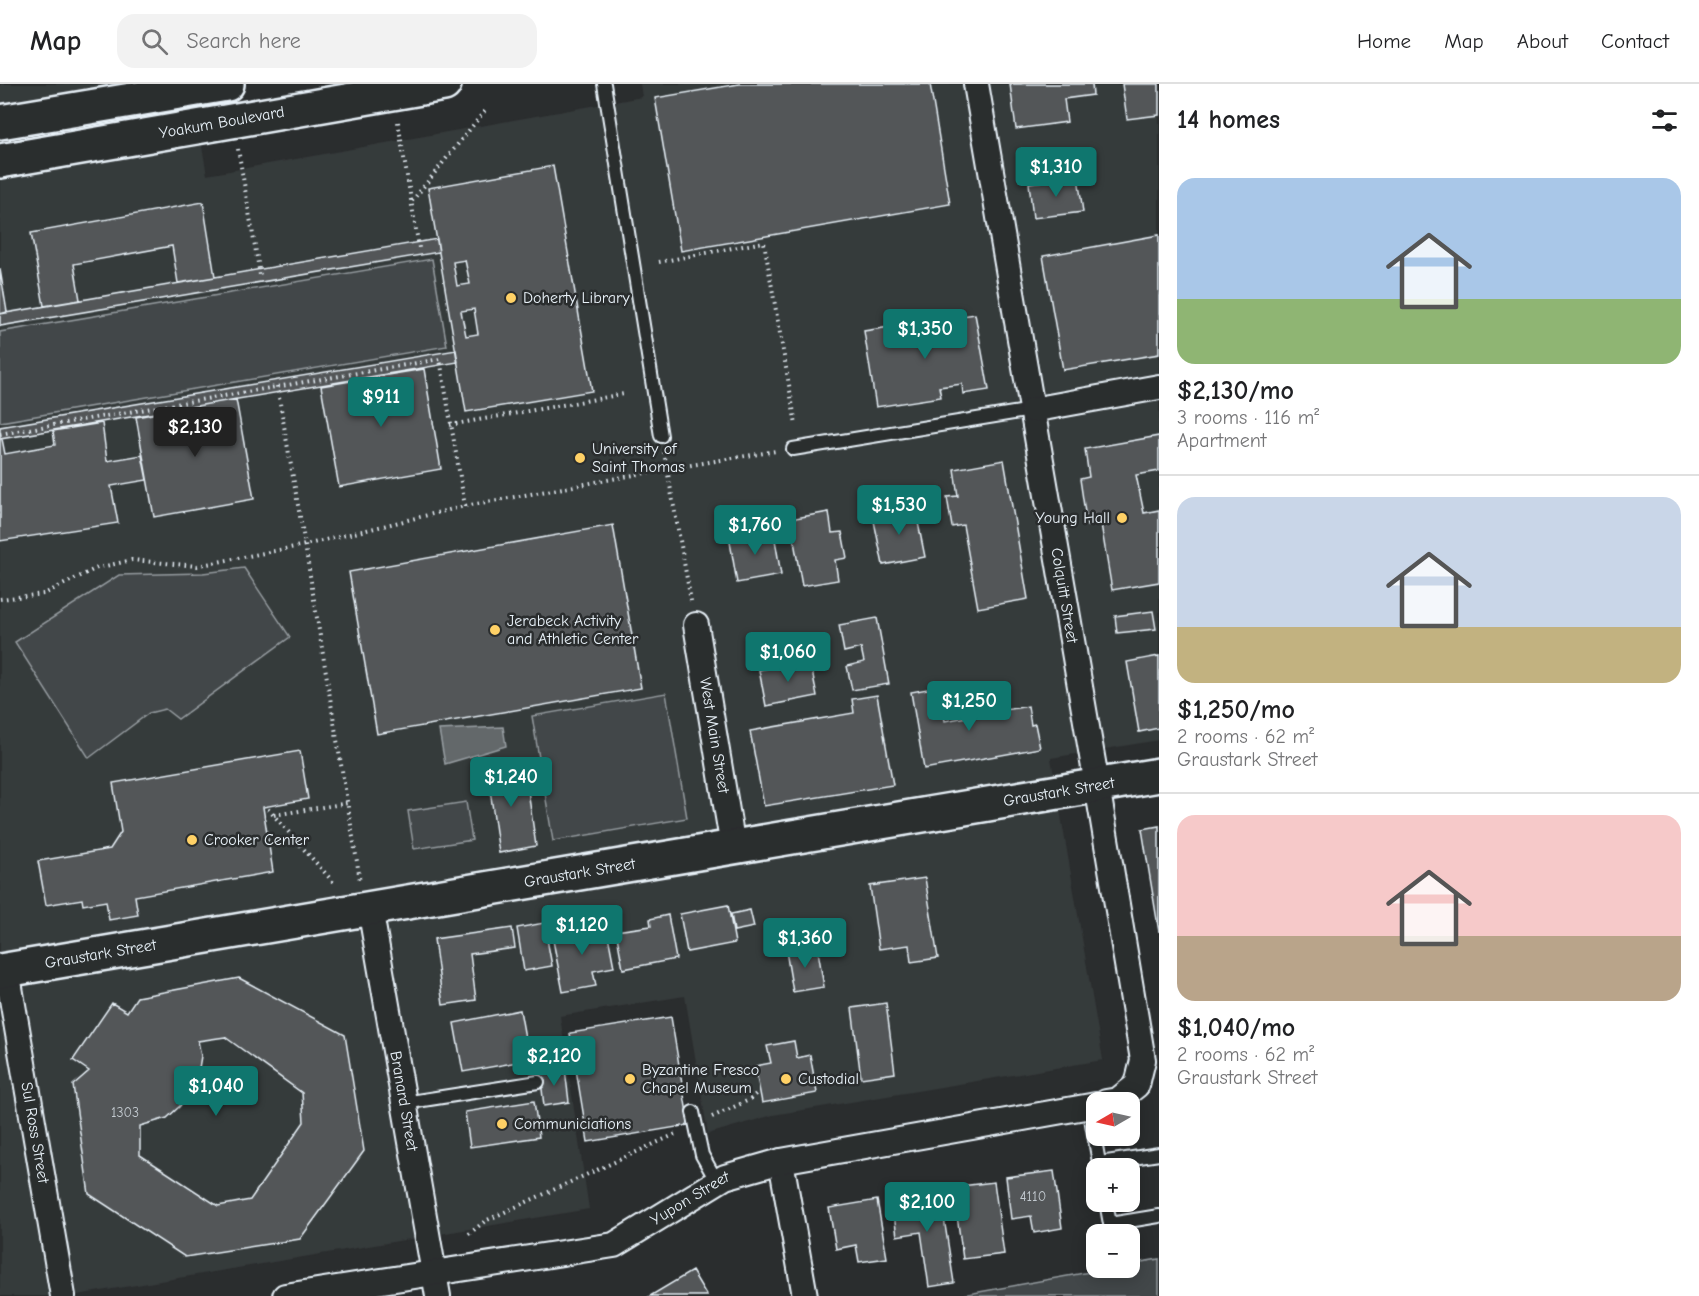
<!DOCTYPE html>
<html lang="en">
<head>
<meta charset="utf-8">
<style>
	body { margin:0; font-family:"Comic Neue",sans-serif; background:#f2f2f2; color:#202124; height:100vh; display:flex; flex-direction:column; font-size:22px; white-space:nowrap }
	* { box-sizing:border-box; margin:0 }
	p { font-size:20px; color:#757577 }
	.icon { flex:none; width:33px; height:33px; fill:none; stroke:currentColor; stroke-width:2; stroke-linecap:round; stroke-linejoin:round }
	.map { position:relative; flex:1; overflow:hidden }
	.panel { display:flex; flex-direction:column; background:#fff; width:540px }
	.panel>* { flex:none }
	.needle { width:39px; rotate:261deg }
	.fabs { position:absolute; left:1086px; top:1008px; display:grid; gap:12px }
	.fabs a { display:grid; place-items:center; width:54px; height:54px; border-radius:12px; background:#fff; box-shadow:0 3px 15px #0003; font-size:30px }
	.price { position:absolute; translate:-50% -51px; padding:0 14px; border-radius:6px; background:#0f766e; color:#fff; font-size:20px; line-height:39px; filter:drop-shadow(0 2px 3px #0008) }
	.price::after { content:''; position:absolute; left:50%; top:36px; width:18px; height:14px; margin-left:-9px; background:inherit; clip-path:polygon(0 0,100% 0,50% 100%) }
	.price.selected { background:#222; color:#fff }
	ul { padding:0; list-style:none }
	li { display:grid; align-content:center; gap:12px; height:318px; padding:0 18px }
	li+li { border-top:2px solid #e0e0e0 }
	li span { display:grid; place-items:center; height:186px; border-radius:18px; color:#555 }
	li>.icon { margin-inline-start:auto }
	span .icon { width:108px; height:108px; fill:#fffc; stroke-width:1 }
	li b { font-size:26px }
	h2 { display:flex; justify-content:space-between; align-items:center; height:72px; padding:0 18px; font-size:26px }
	header { display:flex; align-items:center; gap:36px; box-sizing:border-box; height:84px; padding:0 30px; background:#fff; border-bottom:2px solid #e0e0e0 }
	header strong { font-size:28px }
	nav { display:flex; gap:33px; margin-inline-start:auto; font-size:21px }
	.search { width:420px; height:54px; background:#f2f2f2; display:flex; align-items:center; gap:15px; box-sizing:border-box; padding:0 21px; border-radius:18px; color:#757577; font-size:22px }
	main { display:flex; flex:1; min-height:0 }
	.map>svg:first-child { display:block }
</style>
</head>
<body>
<header>
<strong>Map</strong>
<div class="search"><svg class="icon" aria-label="search" viewBox="0 0 24 24"><circle cx="10" cy="10" r="6"/><path d="M15 15l6 6"/></svg>Search here</div>
<nav><a>Home</a><a>Map</a><a>About</a><a>Contact</a></nav>
</header>
<main>
<div class="map">
<svg width="1159" height="1212" viewBox="0 0 1159 1212">
	<rect width="100%" height="100%" fill="#2a2d2e"/>
	<filter id="ink" filterUnits="userSpaceOnUse"><feTurbulence type="fractalNoise" baseFrequency=".0167" numOctaves="2"/><feDisplacementMap in="SourceGraphic" scale="12" xChannelSelector="R" yChannelSelector="G"/><feConvolveMatrix kernelMatrix="1 2 1 2 8 2 1 2 1" color-interpolation-filters="sRGB"/></filter>
	<g filter="url(#ink)">
		<!-- built -->
		<path fill="#363a3b" d="M0 0H191L207 91 642 13 640 0H1159V656L1051 674 1103 976 773 1031 708 1050 685 912 560 932 589 1125 71 1212H0Z"/>
		<!-- green -->
		<path fill="#424648" stroke="#959ca0" stroke-width="1.5" d="M432 175 447 262 0 338V248Z
			M244 484 290 553 178 635 165 625 149 629 89 674 15 558 119 491 203 489Z
			M666 609 687 734 553 757 532 632Z
			M466 718 472 756 414 765 408 727Z
			M1159 1175V1212H957L1112 1184H1130V1180Z"/>
		<!-- water -->
		<path fill="#63686b" stroke="#989fa3" stroke-width="1.5" d="M503 643 506 662 445 680 439 646Z"/>
		<!-- building -->
		<path fill="#535759" stroke="#e8f1f8" stroke-width="1.5" fill-rule="evenodd" d="M739 0H930L950 120 681 167 655 14Z
			M1010 0H1092L1093 11 1064 15 1067 38 1016 45Z
			M1122 0H1159V31L1127 35Z
			M553 82 592 307 466 328 428 104ZM465 176 470 200 457 202 453 178ZM474 225 478 250 466 252 461 227Z
			M1078 93 1083 128 1033 134 1029 99Z
			M203 118 215 193 178 199 172 162 74 180 80 216 44 222 31 149Z
			M1159 151V270L1063 286 1043 172Z
			M437 155 439 168 0 242V230Z
			M0 185 7 228 0 230Z
			M975 230 989 306 963 310 962 300 939 303 941 313 876 323 864 247Z
			M456 266 458 278 0 355V343Z
			M424 285 441 385 339 403 321 302Z
			M236 315 254 415 154 433 136 333Z
			M102 339 107 377 142 371 147 396 111 402 118 439 0 457V355H2L5 370 55 361 53 347Z
			M1159 352V387L1136 391 1144 429 1159 426V498L1112 506 1101 440 1087 442 1080 395 1089 393 1085 365Z
			M1004 376 1028 515 978 524 963 441 952 443 947 413 958 412 954 385Z
			M915 424 925 473 883 481 873 432Z
			M829 428 832 449 842 448 847 474 835 476 838 496 802 502 790 435Z
			M613 441 641 604 377 650 349 488Z
			M773 444 781 491 737 499 729 452Z
			M1153 527 1156 545 1117 549 1115 532Z
			M877 534 889 600 852 606 847 582 864 578 861 564 844 568 839 541Z
			M1159 572V644L1139 648 1127 578Z
			M810 576 817 612 766 622 759 586Z
			M938 603 945 637 1028 622 1031 641 1035 640 1040 664 924 685 911 608Z
			M877 611 893 701 764 722 750 647 854 629 852 615Z
			M300 667 308 715 263 723 273 788 135 812 138 831 109 836 106 817 83 821 82 815 46 821 38 777 110 765 121 748 113 699Z
			M524 679 536 762 499 769 487 684Z
			M1159 742V848L1142 745Z
			M925 794 938 874 911 878 909 861 879 865 870 802Z
			M728 821 735 859 687 868 680 830Z
			M750 826 754 843 734 847 731 830Z
			M668 831 676 875 623 885 616 847 651 842 650 835Z
			M544 839 552 882 524 887 517 844Z
			M606 841 614 883 593 887 596 902 563 908 552 851Z
			M512 844 515 864 470 870 476 916 443 921 434 855Z
			M817 861 824 903 793 908 786 867Z
			M239 894 345 951 364 1067 300 1155 185 1173 89 1110 73 1001 89 987 73 976 112 919 127 928 137 913ZM225 953 302 1009 304 1038 250 1116 218 1122 140 1071V1042L167 1034 180 1022 191 1005 198 990 201 972 198 957Z
			M886 919 895 989 861 994 852 924Z
			M520 926 529 976 463 988 454 939Z
			M671 933 689 1041 588 1058 570 949Z
			M794 957 797 974 810 971 817 1009 762 1019 755 982 771 979 767 962Z
			M565 985 569 1018 544 1022 540 988Z
			M534 1017 539 1053 470 1063 465 1028Z
			M1054 1087 1062 1144 1034 1149 1031 1132 1011 1135 1006 1093Z
			M994 1098 1004 1170 963 1175 953 1103Z
			M940 1108 954 1199 929 1203 921 1148 897 1152 892 1116Z
			M877 1116 887 1174 859 1178 856 1161 836 1165 829 1124Z
			M692 1187 707 1212H650Z"/>
		<g fill="none" stroke-linecap="round" stroke-linejoin="round">
			<defs>
				<path id="lane" d="M604 0 661 352
					M793 365 1032 326
					M404 1019 538 998
					M1089 1023 1100 1084
					M693 1028 702 1071 717 1098
					M1100 1079 1159 1070
					M1106 1118 1110 1140 1159 1132"/>
				<g id="street">
					<path id="s1" d="M976 0 1097 701 1143 976 1137 1001 1118 1016 1106 1018"/>
					<path d="M1032 326 1159 303"/>
					<path id="s2" d="M696 541 733 763"/>
					<path id="s3" d="M370 824 438 1212"/>
					<path id="s4" d="M7 886 63 1212"/>
					<path d="M781 1077 805 1212"/>
					<path id="s5" d="M285 1212 614 1161 725 1093 781 1077 1096 1021"/>
				</g>
				<g id="secondary">
					<path d="M0 38 227 0"/>
					<path id="s6" d="M0 77 444 0"/>
					<path id="s7" d="M0 887 1159 691"/>
				</g>
			</defs>
			<!-- lane casing -->
			<use href="#lane" stroke="#e8f1f8" stroke-width="16"/>
			<!-- street casing -->
			<use href="#street" stroke="#e8f1f8" stroke-width="28"/>
			<!-- secondary casing -->
			<use href="#secondary" stroke="#e8f1f8" stroke-width="38"/>
			<!-- path -->
			<path stroke="#e8f1f8" stroke-width="4" stroke-dasharray="1.5 4.5" stroke-linecap="butt" d="M398 38 419 164
				M238 65 260 191
				M412 117 487 24
				M659 178 764 158 796 341
				M277 302 305 461 360 796
				M450 341 624 310
				M0 350 440 275 465 422
				M664 368 691 517
				M0 515 44 510 97 484 132 476 197 482 305 461 465 422 667 385 776 367
				M268 725 335 800
				M274 731 348 719
				M712 1033 749 1016 758 1008
				M469 1150 485 1137 678 1049"/>
			<!-- lane -->
			<use href="#lane" stroke="#2a2d2e" stroke-width="12"/>
			<!-- street -->
			<use href="#street" stroke="#2a2d2e" stroke-width="24"/>
			<!-- secondary -->
			<use href="#secondary" stroke="#2a2d2e" stroke-width="33"/>
		</g>
	</g>
	<!-- markers -->
	<g fill="#ffd166" stroke="#2a2d2e" stroke-width="2">
		<circle cx="511" cy="214" r="6"/>
		<circle cx="580" cy="374" r="6"/>
		<circle cx="1122" cy="434" r="6"/>
		<circle cx="495" cy="546" r="6"/>
		<circle cx="192" cy="756" r="6"/>
		<circle cx="630" cy="995" r="6"/>
		<circle cx="786" cy="995" r="6"/>
		<circle cx="502" cy="1040" r="6"/>
	</g>
	<g text-anchor="middle" dominant-baseline="central" stroke-width="5" stroke-linejoin="round" paint-order="stroke">
		<!-- number labels -->
		<g font-size="14" fill="#c3cad0">
			<text x="125" y="1028">1303</text>
			<text x="1033" y="1112">4110</text>
		</g>
		<!-- street labels -->
		<g font-size="16" fill="#e8f1f8" stroke="#2a2d2e">
			<text stroke="none"><textPath href="#s6" startOffset="225">Yoakum Boulevard</textPath></text>
			<text stroke="none"><textPath href="#s1" startOffset="519">Colquitt Street</textPath></text>
			<text stroke="none"><textPath href="#s2" startOffset="112">West Main Street</textPath></text>
			<text stroke="none"><textPath href="#s7" startOffset="1074">Graustark Street</textPath></text>
			<text stroke="none"><textPath href="#s7" startOffset="588">Graustark Street</textPath></text>
			<text stroke="none"><textPath href="#s7" startOffset="102">Graustark Street</textPath></text>
			<text stroke="none"><textPath href="#s3" startOffset="196">Branard Street</textPath></text>
			<text stroke="none"><textPath href="#s4" startOffset="165">Sul Ross Street</textPath></text>
			<text stroke="none"><textPath href="#s5" startOffset="422">Yupon Street</textPath></text>
		</g>
		<!-- poi labels -->
		<g font-size="16" fill="#e8f1f8" stroke="#2a2d2e" text-anchor="start">
			<text x="523" y="214">Doherty Library</text>
			<text x="592" y="365">University of<tspan x="592" dy="18">Saint Thomas</tspan></text>
			<text x="1110" y="434" text-anchor="end">Young Hall</text>
			<text x="507" y="537">Jerabeck Activity<tspan x="507" dy="18">and Athletic Center</tspan></text>
			<text x="204" y="756">Crooker Center</text>
			<text x="642" y="986">Byzantine Fresco<tspan x="642" dy="18">Chapel Museum</tspan></text>
			<text x="798" y="995">Custodial</text>
			<text x="514" y="1040">Communiciations</text>
		</g>
	</g>
</svg>
<div class="fabs">
<a><svg class="needle" viewBox="-14 -14 28 28"><path d="M0-13l5 13h-10z" fill="#e53935"/><path d="M0 13l5-13h-10z" fill="#757577"/></svg></a>
<a>+</a>
<a>−</a>
</div>
<b class="price" style="left:1056px;top:114px">$1,310</b>
<b class="price" style="left:925px;top:276px">$1,350</b>
<b class="price" style="left:381px;top:344px">$911</b>
<b class="price selected" style="left:195px;top:374px">$2,130</b>
<b class="price" style="left:899px;top:452px">$1,530</b>
<b class="price" style="left:755px;top:472px">$1,760</b>
<b class="price" style="left:788px;top:599px">$1,060</b>
<b class="price" style="left:969px;top:648px">$1,250</b>
<b class="price" style="left:511px;top:724px">$1,240</b>
<b class="price" style="left:582px;top:872px">$1,120</b>
<b class="price" style="left:805px;top:885px">$1,360</b>
<b class="price" style="left:554px;top:1003px">$2,120</b>
<b class="price" style="left:216px;top:1033px">$1,040</b>
<b class="price" style="left:927px;top:1149px">$2,100</b>
</div>
<section class="panel">
<h2>14 homes<svg class="icon" aria-label="filters" viewBox="0 0 24 24"><path d="M4 7h16M4 17h16"/><circle cx="9" cy="7" r="2"/><circle cx="15" cy="17" r="2"/></svg></h2>
<ul>
<li><span style="background:linear-gradient(#a9c7e8 65%,#8fb573 0)"><svg class="icon" aria-label="home" viewBox="0 0 24 24"><path d="M3 11l9-7 9 7M6 9v11h12V9"/></svg></span><div><b>$2,130/mo</b><p>3 rooms · 116 m²</p><p>Apartment</p></div></li>
<li><span style="background:linear-gradient(#c9d6e8 70%,#c2b280 0)"><svg class="icon" aria-label="home" viewBox="0 0 24 24"><path d="M3 11l9-7 9 7M6 9v11h12V9"/></svg></span><div><b>$1,250/mo</b><p>2 rooms · 62 m²</p><p>Graustark Street</p></div></li>
<li><span style="background:linear-gradient(#f6c9c9 65%,#b9a48a 0)"><svg class="icon" aria-label="home" viewBox="0 0 24 24"><path d="M3 11l9-7 9 7M6 9v11h12V9"/></svg></span><div><b>$1,040/mo</b><p>2 rooms · 62 m²</p><p>Graustark Street</p></div></li>
</ul>
</section>
</main>
</body>
</html>
